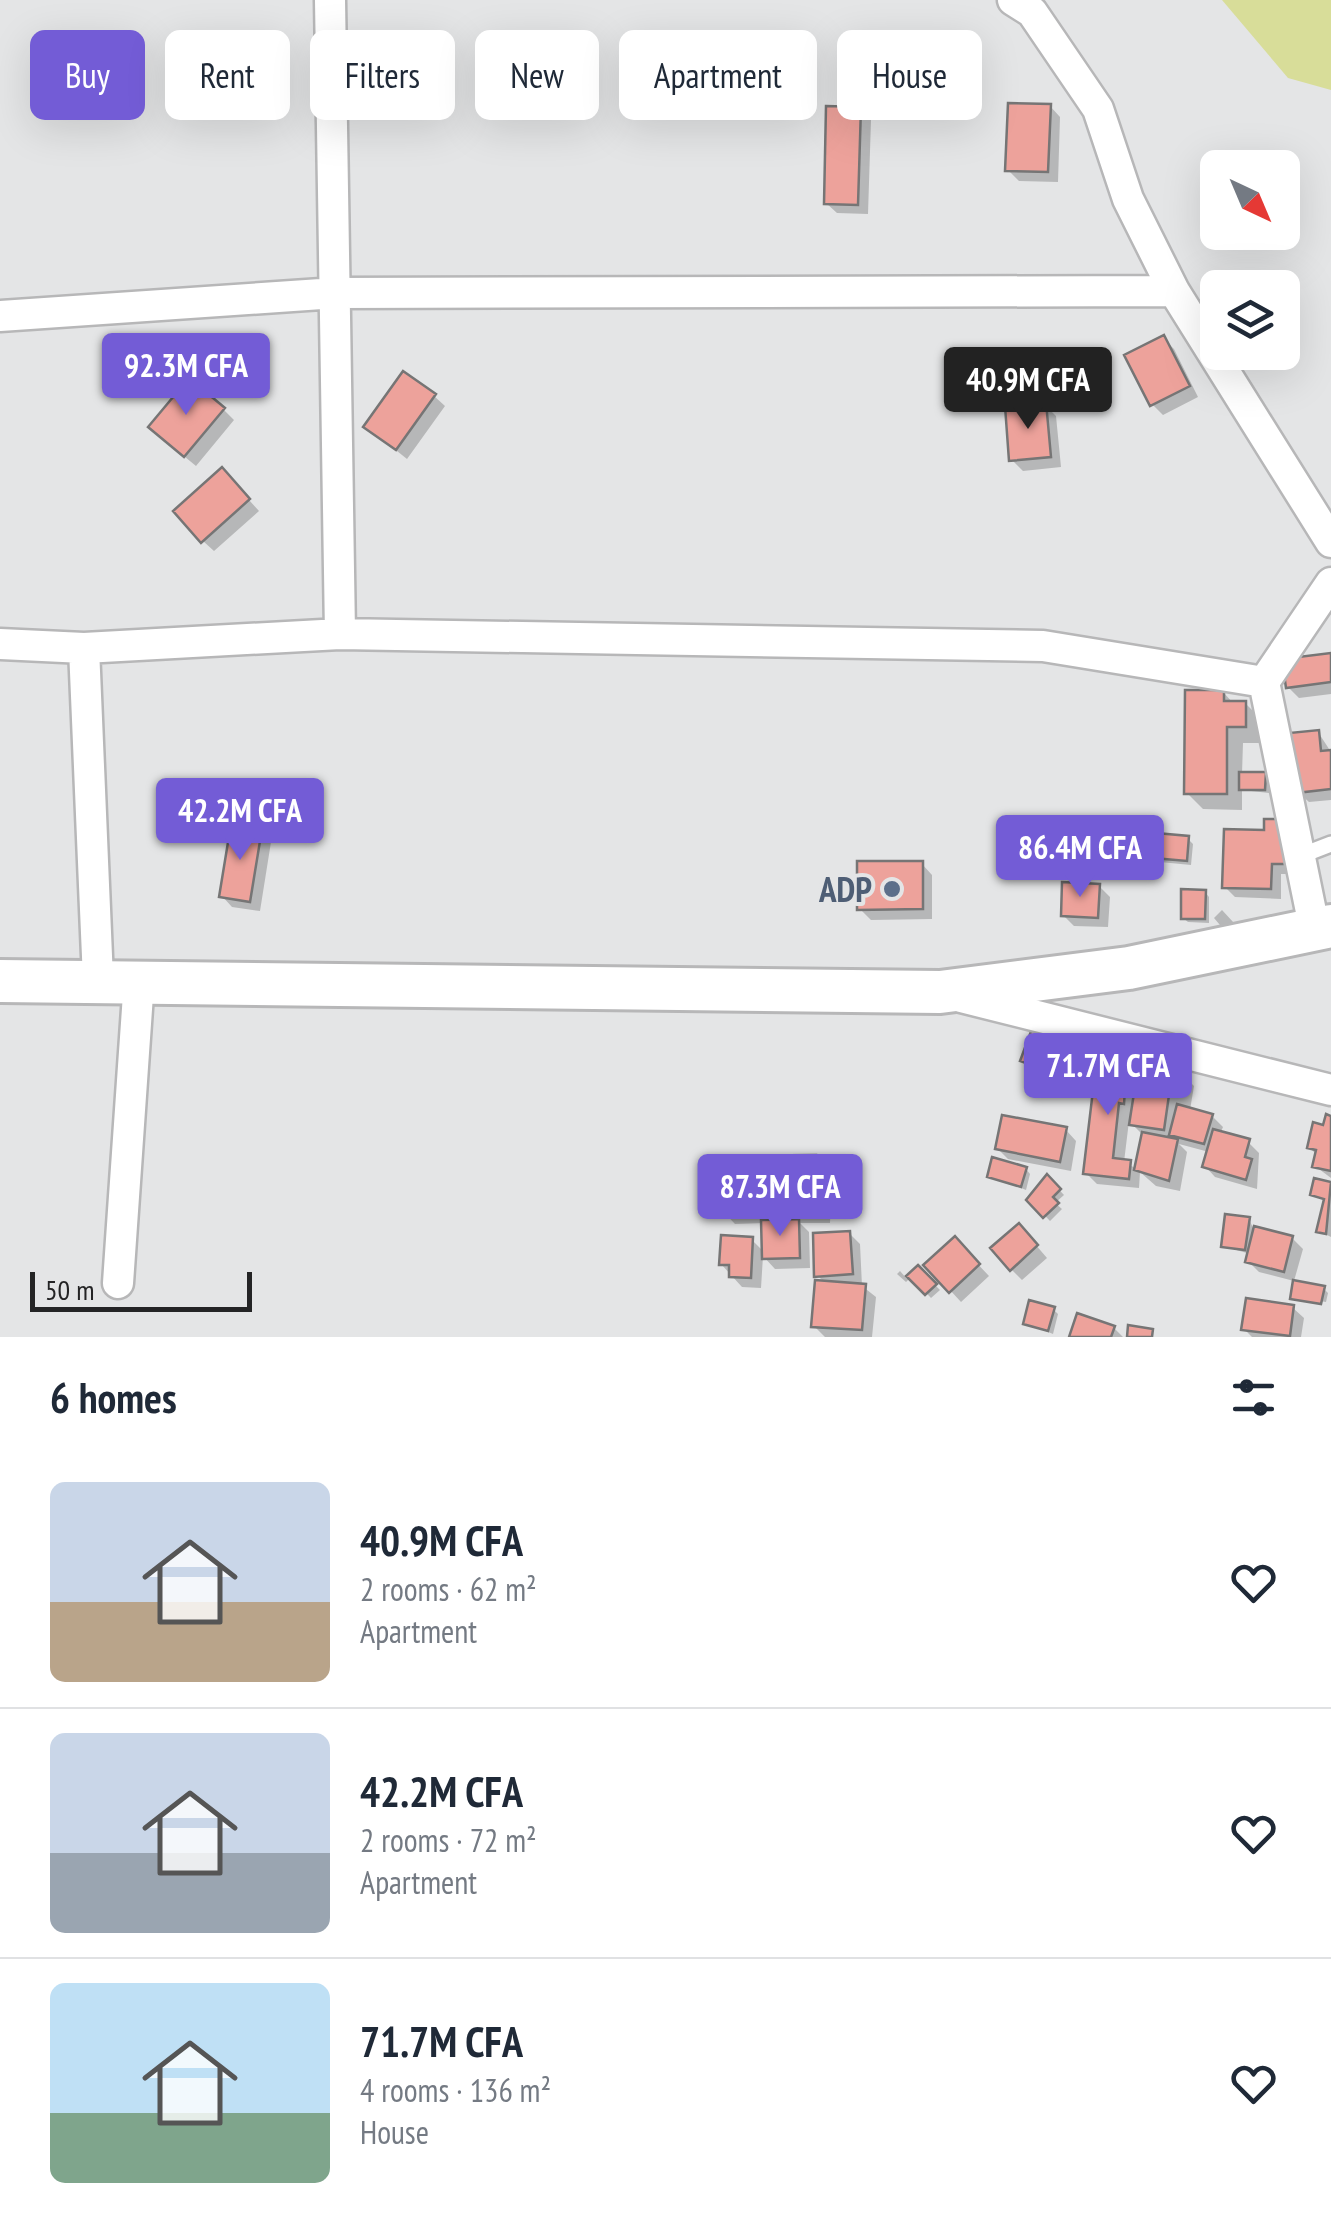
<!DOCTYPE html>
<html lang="en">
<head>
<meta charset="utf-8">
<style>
	body { margin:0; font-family:"PT Sans Narrow",sans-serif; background:#f6f6f7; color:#1f2937; height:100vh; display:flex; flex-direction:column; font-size:38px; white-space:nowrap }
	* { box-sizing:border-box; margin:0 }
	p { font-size:32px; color:#747a83 }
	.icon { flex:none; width:55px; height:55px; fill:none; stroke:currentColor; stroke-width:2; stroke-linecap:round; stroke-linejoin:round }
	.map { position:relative; height:1337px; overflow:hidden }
	.panel { display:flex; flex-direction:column; background:#fff; flex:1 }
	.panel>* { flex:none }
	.banner { position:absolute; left:30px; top:30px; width:1272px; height:90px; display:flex; gap:20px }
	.needle { width:65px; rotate:136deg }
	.tools { position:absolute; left:1200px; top:150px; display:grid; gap:20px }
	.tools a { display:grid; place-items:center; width:100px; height:100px; border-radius:15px; background:#fff; box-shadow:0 10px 40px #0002; font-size:50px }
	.scale { position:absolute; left:30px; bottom:25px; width:222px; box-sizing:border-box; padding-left:10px; border:5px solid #242425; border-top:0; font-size:28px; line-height:35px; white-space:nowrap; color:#242425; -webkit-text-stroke:8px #e4e5e6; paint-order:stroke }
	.price { position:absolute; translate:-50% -85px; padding:0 22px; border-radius:10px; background:#735cd6; color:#fff; font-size:32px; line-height:65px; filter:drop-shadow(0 2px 5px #0008) }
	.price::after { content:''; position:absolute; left:50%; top:60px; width:30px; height:22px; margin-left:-15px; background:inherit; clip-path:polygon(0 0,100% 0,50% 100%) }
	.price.active { background:#222; color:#fff }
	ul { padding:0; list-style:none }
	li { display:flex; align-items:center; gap:30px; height:250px; padding:0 50px }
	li+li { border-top:2px solid #e0e1e3 }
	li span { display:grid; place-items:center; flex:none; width:280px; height:200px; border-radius:15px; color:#555 }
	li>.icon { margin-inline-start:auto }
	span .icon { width:120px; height:120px; fill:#fffc; stroke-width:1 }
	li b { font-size:42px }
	h2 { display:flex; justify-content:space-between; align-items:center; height:120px; padding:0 50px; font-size:42px }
	.chip { padding:0 35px; border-radius:15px; background:#fff; box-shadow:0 10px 40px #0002; font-size:35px; line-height:90px }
	.chip.active { background:#735cd6; color:#fff }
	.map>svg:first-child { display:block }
</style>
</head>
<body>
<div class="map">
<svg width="1331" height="1337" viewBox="0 0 1331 1337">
	<rect width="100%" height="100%" fill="#e4e5e6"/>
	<!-- green -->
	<path fill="#d8dd99" d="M1222 0H1331V90L1288 78Z"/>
	<!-- shadow -->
	<path fill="#0003" fill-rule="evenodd" d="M1050 106 1060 117 1058 182 1019 181 1008 170Z
		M860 109 871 120 868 214 837 213 826 203Z
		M1163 338 1174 349 1198 397 1163 415 1152 404Z
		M434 396 445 406 407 459 367 427Z
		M1045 405 1056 416 1061 467 1023 471 1012 460Z
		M224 410 234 420 196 466 162 438Z
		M232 481 259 511 214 551 203 541Z
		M1331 656V694L1299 698 1288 687Z
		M1223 692 1234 704 1245 703 1262 720V743H1243L1242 774H1265L1269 779V793L1242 790V810L1203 809 1187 793Z
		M1318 732 1331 752V800L1309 802 1298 792Z
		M1266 822 1295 874H1281V899L1235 897 1225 887 1266 833Z
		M261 832 271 842 260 911 232 907 222 896Z
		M1149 838 1157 846 1188 839 1193 844 1191 865 1160 862 1154 855 1153 860H1129L1124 855Z
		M922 864 932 875V919L871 920 860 909Z
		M1099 886 1110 897 1108 927 1074 926 1063 915Z
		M1205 892 1209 897V923L1188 922 1183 918Z
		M1222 910 1234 923 1225 931 1214 918Z
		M1063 1040 1096 1056 1084 1082 1066 1074 1063 1081 1034 1071 1023 1060Z
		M1138 1062 1150 1074 1183 1075 1194 1086 1190 1110 1212 1116 1223 1127 1220 1134 1248 1142 1259 1153 1257 1189 1215 1177 1205 1166 1209 1152 1179 1144 1187 1152 1180 1191 1156 1186 1140 1172 1139 1188 1097 1184 1086 1173 1117 1069ZM1129 1121 1144 1136 1137 1169 1124 1162Z
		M1331 1118V1178L1315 1166 1318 1156 1309 1147Z
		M1066 1130 1076 1141 1071 1171 1008 1159 998 1149Z
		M815 1157 832 1174 830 1223H800L809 1232 810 1268 775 1269 763 1256 761 1288 742 1287 721 1264 752 1240 764 1252V1223L735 1224 719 1207Z
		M1026 1169 1030 1174 1026 1190 990 1176Z
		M1047 1177 1064 1195 1055 1203 1062 1209 1050 1221 1029 1199Z
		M1316 1181 1331 1185V1237L1319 1231 1326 1201 1312 1195Z
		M1249 1219 1253 1228 1292 1238 1303 1249 1294 1281 1259 1272 1248 1261 1250 1254 1223 1246Z
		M849 1233 860 1244 862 1286 876 1297 872 1337H825L814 1326 825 1283 817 1275Z
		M1029 1237 1047 1258 1022 1280 1011 1269Z
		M955 1240 989 1276 961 1302 927 1265Z
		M918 1268 940 1290 931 1298 911 1277 906 1282 897 1274 900 1271 907 1279Z
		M1323 1288 1328 1293 1326 1302 1295 1297Z
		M1293 1308 1304 1318 1301 1337H1252L1244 1329Z
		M1053 1309 1058 1314 1053 1334 1026 1323Z
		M1114 1328 1123 1337H1071Z"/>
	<!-- building -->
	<path fill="#eda29b" stroke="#767575" stroke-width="2.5" d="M1008 103 1051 104 1048 172 1005 171Z
		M826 106 861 107 858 205 824 204Z
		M1164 335 1190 386 1150 406 1124 355Z
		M403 371 436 394 396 450 363 427Z
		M189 378 225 408 184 457 148 427Z
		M1046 402 1051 457 1009 461 1005 406Z
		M222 467 250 499 201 543 173 511Z
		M1331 653V682L1286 688 1282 659Z
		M1185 690H1224V701H1246V727H1227V794H1184Z
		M1319 730 1321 751 1331 750V789L1296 793 1289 733Z
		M1239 772H1266L1265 790H1239Z
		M1264 819H1286L1285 864H1272L1271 889 1222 888 1224 829 1264 830Z
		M231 824 262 829 250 902 219 897Z
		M1156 833 1189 836 1187 861 1153 858Z
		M1122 836H1150V857H1121Z
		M857 861H923V909L857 910Z
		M1062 882 1100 884 1098 918 1061 916Z
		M1181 889 1206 890 1205 919H1181Z
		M1033 1026 1065 1037 1052 1072 1020 1061Z
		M1072 1040 1093 1049 1079 1080 1058 1070Z
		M1116 1057 1139 1060 1135 1091 1125 1089 1124 1104 1119 1103 1113 1158 1131 1160 1129 1179 1083 1174 1096 1065 1115 1067Z
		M1148 1068 1184 1073 1180 1096 1169 1095 1164 1130 1129 1125 1134 1093 1144 1095Z
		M1177 1104 1213 1114 1204 1144 1169 1135Z
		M1326 1114 1331 1116V1171L1312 1167 1316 1150 1307 1148 1313 1122 1323 1125Z
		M1002 1115 1067 1127 1060 1162 995 1149Z
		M1213 1129 1250 1139 1245 1157 1252 1159 1246 1180 1202 1167Z
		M1142 1132 1178 1139 1169 1181 1134 1170Z
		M816 1155 814 1207 716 1208 719 1156Z
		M992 1157 1027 1167 1021 1187 987 1177Z
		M1047 1174 1061 1189 1053 1197 1059 1203 1043 1218 1026 1200Z
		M1314 1178 1331 1182 1326 1234 1316 1232 1324 1199 1310 1195Z
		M1225 1214 1250 1217 1245 1250 1221 1247Z
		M799 1219 800 1258 762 1259 761 1220Z
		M1019 1223 1038 1245 1010 1271 990 1248Z
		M1254 1226 1293 1236 1284 1272 1245 1262Z
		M850 1231 853 1274 814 1277 813 1233Z
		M721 1235 753 1237 751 1278 729 1277V1265H719Z
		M955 1236 980 1264 949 1293 923 1265Z
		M918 1265 937 1284 925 1295 906 1276Z
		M815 1280 866 1284 862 1330 811 1327Z
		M1293 1280 1325 1286 1321 1304 1290 1299Z
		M1246 1298 1294 1305 1290 1336 1241 1330Z
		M1029 1300 1055 1307 1048 1331 1023 1324Z
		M1077 1313 1115 1326 1111 1337H1069Z
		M1128 1325 1153 1329 1152 1337H1127Z"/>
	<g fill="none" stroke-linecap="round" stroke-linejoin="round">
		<defs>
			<path id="service" d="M1300 856 1331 844"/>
			<path id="minor" d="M330 0 340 634
				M1013 0 1032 12 1098 109 1128 199 1174 291 1331 542
				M0 316 336 293 1174 291
				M0 644 84 648 340 634 1043 646 1264 682 1315 931
				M84 648 98 980
				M1264 682 1331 583
				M961 997 1331 1090
				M118 1283 139 980"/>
			<path id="secondary" d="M0 981 940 992 1129 968 1331 926"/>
		</defs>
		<!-- service casing -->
		<use href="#service" stroke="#b7b7b8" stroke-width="20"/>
		<!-- minor casing -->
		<use href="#minor" stroke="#b7b7b8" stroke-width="35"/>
		<!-- secondary casing -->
		<use href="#secondary" stroke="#b7b7b8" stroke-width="48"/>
		<!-- service -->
		<use href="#service" stroke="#fff" stroke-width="15"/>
		<!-- minor -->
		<use href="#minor" stroke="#fff" stroke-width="30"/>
		<!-- secondary -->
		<use href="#secondary" stroke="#fff" stroke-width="42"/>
	</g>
	<!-- markers -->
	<circle fill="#5c6f8a" stroke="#e4e5e6" stroke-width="4" cx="892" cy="889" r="10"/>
	<g text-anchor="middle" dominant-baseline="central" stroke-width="8" stroke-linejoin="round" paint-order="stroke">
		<!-- service labels -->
		<g font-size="35" font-weight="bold" fill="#4e5e75" stroke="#e4e5e6" text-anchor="end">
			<text x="872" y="889">ADP</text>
		</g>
	</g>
</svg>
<div class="tools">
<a><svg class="needle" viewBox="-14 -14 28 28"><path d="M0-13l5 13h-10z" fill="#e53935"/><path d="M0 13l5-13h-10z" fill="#747a83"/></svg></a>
<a><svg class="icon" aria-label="layers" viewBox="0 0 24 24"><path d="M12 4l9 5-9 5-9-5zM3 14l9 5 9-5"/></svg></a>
</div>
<div class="scale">50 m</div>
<b class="price" style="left:186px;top:418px">92.3M CFA</b>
<b class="price active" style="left:1028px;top:432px">40.9M CFA</b>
<b class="price" style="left:240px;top:863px">42.2M CFA</b>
<b class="price" style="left:1080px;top:900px">86.4M CFA</b>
<b class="price" style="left:1108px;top:1118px">71.7M CFA</b>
<b class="price" style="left:780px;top:1239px">87.3M CFA</b>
<div class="banner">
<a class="chip active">Buy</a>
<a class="chip">Rent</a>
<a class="chip">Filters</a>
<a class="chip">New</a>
<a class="chip">Apartment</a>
<a class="chip">House</a>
</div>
</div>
<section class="panel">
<h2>6 homes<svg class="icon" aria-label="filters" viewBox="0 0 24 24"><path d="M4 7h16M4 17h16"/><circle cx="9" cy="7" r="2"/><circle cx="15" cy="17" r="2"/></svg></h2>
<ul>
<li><span style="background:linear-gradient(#c9d6e8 60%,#b9a48a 0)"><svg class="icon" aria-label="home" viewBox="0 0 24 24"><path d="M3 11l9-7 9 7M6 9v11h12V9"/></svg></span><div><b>40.9M CFA</b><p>2 rooms · 62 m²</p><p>Apartment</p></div><svg class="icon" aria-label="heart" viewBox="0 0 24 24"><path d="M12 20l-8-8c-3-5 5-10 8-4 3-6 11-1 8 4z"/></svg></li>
<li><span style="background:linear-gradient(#c9d6e8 60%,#9aa5b1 0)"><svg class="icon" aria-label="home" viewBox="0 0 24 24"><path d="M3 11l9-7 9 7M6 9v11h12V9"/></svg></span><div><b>42.2M CFA</b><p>2 rooms · 72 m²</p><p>Apartment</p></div><svg class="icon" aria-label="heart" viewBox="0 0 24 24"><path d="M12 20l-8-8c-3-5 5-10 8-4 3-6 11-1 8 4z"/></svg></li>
<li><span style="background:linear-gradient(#bfe0f5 65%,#7fa58c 0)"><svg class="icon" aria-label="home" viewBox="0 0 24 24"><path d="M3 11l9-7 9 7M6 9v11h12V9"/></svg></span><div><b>71.7M CFA</b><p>4 rooms · 136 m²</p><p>House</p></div><svg class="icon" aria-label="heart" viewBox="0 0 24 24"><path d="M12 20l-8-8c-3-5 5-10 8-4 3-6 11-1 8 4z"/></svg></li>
</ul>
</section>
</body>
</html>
